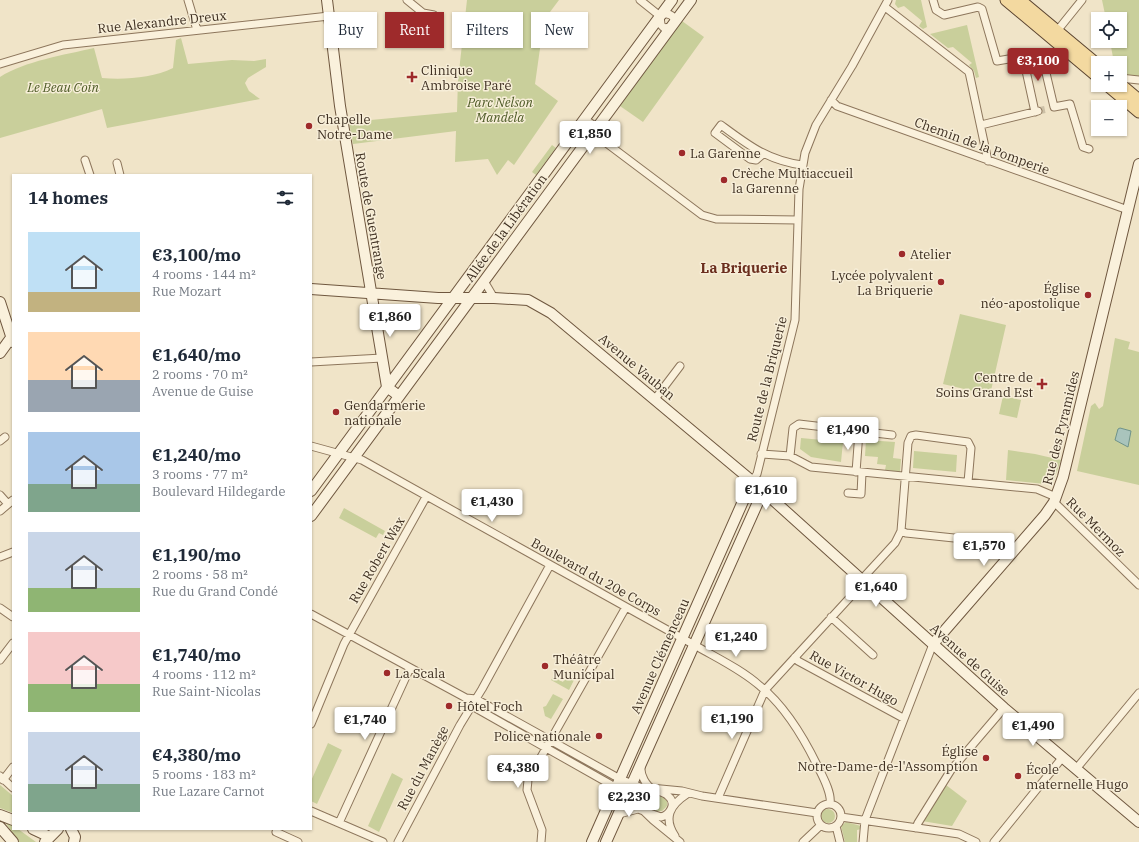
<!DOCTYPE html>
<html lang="en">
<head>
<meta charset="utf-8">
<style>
	body { margin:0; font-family:"IBM Plex Serif",serif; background:#f2f2f3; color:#1f2937; height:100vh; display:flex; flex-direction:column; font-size:15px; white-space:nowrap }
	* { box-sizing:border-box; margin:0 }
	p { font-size:13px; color:#747a83 }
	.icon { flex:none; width:22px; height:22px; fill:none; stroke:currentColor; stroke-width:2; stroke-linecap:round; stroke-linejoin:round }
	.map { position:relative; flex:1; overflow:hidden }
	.panel { position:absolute; left:12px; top:174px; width:300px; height:656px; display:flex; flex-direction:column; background:#fff; border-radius:0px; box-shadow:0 1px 3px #0004 }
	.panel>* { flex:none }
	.guide { position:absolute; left:324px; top:12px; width:380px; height:36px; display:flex; gap:8px }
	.controls { position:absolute; left:1091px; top:12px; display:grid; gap:8px }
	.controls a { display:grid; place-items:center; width:36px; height:36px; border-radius:0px; background:#fff; box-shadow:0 1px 3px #0004; font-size:20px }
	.price { position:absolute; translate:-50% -34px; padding:0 9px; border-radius:4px; background:#fff; color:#222; font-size:13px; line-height:26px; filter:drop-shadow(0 1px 2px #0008) }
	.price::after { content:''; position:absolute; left:50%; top:24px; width:12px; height:9px; margin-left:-6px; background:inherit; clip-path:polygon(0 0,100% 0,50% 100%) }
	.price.on { background:#9e2a2b; color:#fff }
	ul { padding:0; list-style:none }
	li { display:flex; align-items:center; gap:12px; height:100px; padding:0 16px }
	li span { display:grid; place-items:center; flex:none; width:112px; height:80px; border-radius:0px; color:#555 }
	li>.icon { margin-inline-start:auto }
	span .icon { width:48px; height:48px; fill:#fffc; stroke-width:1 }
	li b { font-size:17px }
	h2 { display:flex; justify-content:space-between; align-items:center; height:48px; padding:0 16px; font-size:17px }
	.tag { padding:0 14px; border-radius:0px; background:#fff; box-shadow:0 1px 3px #0004; font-size:14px; line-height:36px }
	.tag.on { background:#9e2a2b; color:#fff }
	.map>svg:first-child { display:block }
</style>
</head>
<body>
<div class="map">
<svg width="1139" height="842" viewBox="0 0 1139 842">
	<rect width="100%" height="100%" fill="#f0e4c8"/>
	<!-- green -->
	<path fill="#c9cf9b" d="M467 0H559L544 20 535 84 558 101 514 165 508 160 497 175 488 159 455 162 456 131 353 144 349 122 457 112 458 80Z
		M896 0H921L927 27 923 29 919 26 922 21 904 6 898 8 895 4Z
		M1102 0H1139V77L1127 76 1120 73V63H1114L1110 41H1120V19H1106Z
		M682 21 704 37 643 122 620 106Z
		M967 25 979 77 976 78 974 71 969 65 972 63 953 47 948 48 930 34Z
		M181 38 188 64 232 60 254 61 266 59V67L248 78 245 83 249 91 260 99 107 128 102 109 0 138V77C25 61 64 55 94 48L102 78C124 80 153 78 173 68L176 40Z
		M552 145 556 148 536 175 532 172Z
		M960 314 1006 325 990 395 943 384Z
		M1115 338 1130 342 1128 349 1139 352V485L1077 471 1091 406 1095 403 1099 409 1103 406Z
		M1003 396 1021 400 1017 418 999 414Z
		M801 438 843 442 841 462 811 457 800 449Z
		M866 440 895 442 893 458 901 459 900 472 885 470 886 465 877 464 878 457 865 456Z
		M1008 450 1035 454 1061 460 1053 482 1045 484 1006 480Z
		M914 451 957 455 956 472 913 468Z
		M344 508 385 531 383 535 379 533 376 538 339 518Z
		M566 676 574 680 569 690 551 680 553 677 563 682Z
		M553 694 563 699 551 719 545 716 543 707 546 706Z
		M328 743 342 750 317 804 311 801V781Z
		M392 773 403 779 379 832 368 826Z
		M0 785 13 796V813L0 808Z
		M946 785 967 801 952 826 922 821Z
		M640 793 662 797 667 801V806L662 811H655L638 796Z
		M821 816a7 7 0 1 1 14 0a7 7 0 1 1-14 0Z
		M5 822 13 826V829H18L36 842H19Z
		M846 822 861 826V829L857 830V842H845L841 826Z"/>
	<!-- water -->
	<path fill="#a9c4bc" stroke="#6f938a" d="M1120 428 1131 431 1128 447 1115 440 1118 429Z"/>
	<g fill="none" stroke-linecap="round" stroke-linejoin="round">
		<!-- street-tunnel -->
		<path stroke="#ccc0a6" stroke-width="7" stroke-dasharray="7 3.5" stroke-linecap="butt" d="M1038 111 1047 109"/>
		<defs>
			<path id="street" d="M188 0 197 30
				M407 0 423 13 434 15
				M640 0 660 16
				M933 0 936 10 944 15 978 7 982 9 997 61 1038 54 1042 56 1054 107 1070 104 1083 147 1089 149
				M885 7 969 72 988 161
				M671 27 664 28 661 25 660 16C665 13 670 13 674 18V23
				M1057 31 1082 0
				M1023 57 1035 112
				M0 64 63 45 329 16
				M1120 78 1139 80
				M831 100 837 106 1128 210
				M580 129a7 7 0 1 1 14 0a7 7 0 1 1-14 0Z
				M981 125 1038 111
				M593 133 702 215 716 219 798 220
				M763 154 756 160 750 159 715 133 721 125C748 145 767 160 802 165
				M85 160 90 175
				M117 163 120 175
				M484 281 494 298
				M311 362 382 358
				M655 399 680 366
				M0 441 5 437
				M311 446 362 460 698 647C719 659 742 670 760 686 786 707 804 738 818 767 823 777 832 793 830 804
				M761 454 790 456 811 467 1037 489 1056 497
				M790 456 793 428 799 424 892 435
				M856 472 859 432
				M752 481 757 474 795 320 799 189 805 153 816 125 852 66 888 0
				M848 493 861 494 862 473
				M0 495 8 504
				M1054 502 1139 585
				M0 511 13 500
				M901 531 906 533 983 541 995 547 1007 558
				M0 557 13 552
				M861 580 895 543 901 531 908 443 911 436 916 435 968 442 971 448 968 482
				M0 608 13 617
				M311 614 466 698 476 699 620 779 640 787 682 791 702 796 817 813
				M831 617 873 655
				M795 657 798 661 903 718
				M0 660 13 643
				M469 703 472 706 624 792 653 820 680 842
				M311 724 344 644 426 497
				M1076 769 1139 693
				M0 776 13 788
				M3 780 13 767
				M718 798 765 690 864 582
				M817 816a12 12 0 1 1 24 0a12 12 0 1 1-24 0Z
				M311 811 383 842
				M619 814 638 809 661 817C670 815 677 803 668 796 664 792 659 792 654 790 646 786 640 775 641 766
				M841 817 959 834 976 842
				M339 823 410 668
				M836 826 840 842
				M916 828 918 823 951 770 1004 708
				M277 829 276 832 298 842
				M675 836C663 818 670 805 687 794
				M398 842 460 725 482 689 550 565
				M541 842 542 830 527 790 528 780 626 607
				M803 842 821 825
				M863 842 865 820 868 812 933 644
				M994 842 1062 758"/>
			<path id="secondary" d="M327 0 340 106 387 387 399 396
				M311 289 438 298H494L528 300 551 313 752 481 1004 708 1139 822
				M0 302 13 342
				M0 353 13 335
				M311 491 672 0
				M311 516 691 0
				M933 644 1045 515 1054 502 1063 477 1139 164
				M0 815 13 820
				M0 827 13 842
				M33 829 50 837
				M71 829 75 837 74 842
				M45 842 58 829
				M592 842 752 481
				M606 842 763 491"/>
			<path id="primary" d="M1006 0 1098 77
				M1020 0 1098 65
				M1120 84 1139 100
				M1107 85 1139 112"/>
		</defs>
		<!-- street casing -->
		<use href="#street" stroke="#8d765c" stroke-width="9"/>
		<!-- secondary casing -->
		<use href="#secondary" stroke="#6f573f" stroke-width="12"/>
		<!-- primary casing -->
		<use href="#primary" stroke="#5b4430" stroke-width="13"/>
		<!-- street -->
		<use href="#street" stroke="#faf1dc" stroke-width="7"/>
		<!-- secondary -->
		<use href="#secondary" stroke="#faf1dc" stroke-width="10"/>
		<!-- primary -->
		<use href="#primary" stroke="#f3d9a0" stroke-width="11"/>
	</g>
	<!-- markers -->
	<g fill="#9e2a2b" stroke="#f7eed8" stroke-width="1.5">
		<path d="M410 71h4v4h4v4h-4v4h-4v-4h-4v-4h4z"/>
		<circle cx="309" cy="126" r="4"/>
		<circle cx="682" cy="153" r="4"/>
		<circle cx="724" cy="180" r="4"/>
		<circle cx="902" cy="254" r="4"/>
		<circle cx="941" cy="282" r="4"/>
		<circle cx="1088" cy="295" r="4"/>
		<path d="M1040 378h4v4h4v4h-4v4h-4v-4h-4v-4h4z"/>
		<circle cx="336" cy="412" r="4"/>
		<circle cx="545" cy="666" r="4"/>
		<circle cx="387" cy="673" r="4"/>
		<circle cx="449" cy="706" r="4"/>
		<circle cx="599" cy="736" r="4"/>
		<circle cx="986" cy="758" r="4"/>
		<circle cx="1018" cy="776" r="4"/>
	</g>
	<g text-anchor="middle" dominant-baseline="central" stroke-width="3" stroke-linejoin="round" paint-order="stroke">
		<!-- street labels -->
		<g font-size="13" fill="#3d2e20" stroke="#f7eed8">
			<text transform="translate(162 22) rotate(-6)">Rue Alexandre Dreux</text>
			<text transform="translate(982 146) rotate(20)">Chemin de la Pomperie</text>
			<text transform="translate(371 216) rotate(80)">Route de Guentrange</text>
			<text transform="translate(506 228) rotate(-54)">Allée de la Libération</text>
			<text transform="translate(637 367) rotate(40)">Avenue Vauban</text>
			<text transform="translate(767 379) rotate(-76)">Route de la Briquerie</text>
			<text transform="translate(1061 428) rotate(-76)">Rue des Pyramides</text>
			<text transform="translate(1096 527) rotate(45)">Rue Mermoz</text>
			<text transform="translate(377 560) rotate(-60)">Rue Robert Wax</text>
			<text transform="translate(596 577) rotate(29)">Boulevard du 20e Corps</text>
			<text transform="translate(660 656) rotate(-66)">Avenue Clémenceau</text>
			<text transform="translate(970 660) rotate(42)">Avenue de Guise</text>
			<text transform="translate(854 678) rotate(29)">Rue Victor Hugo</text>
			<text transform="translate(423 768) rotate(-62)">Rue du Manège</text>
		</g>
		<!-- poi labels -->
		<g font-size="13" fill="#3d2e20" stroke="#f7eed8" text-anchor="start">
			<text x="421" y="70">Clinique<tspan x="421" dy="15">Ambroise Paré</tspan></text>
			<text x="317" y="119">Chapelle<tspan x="317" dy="15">Notre-Dame</tspan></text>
			<text x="690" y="153">La Garenne</text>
			<text x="732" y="173">Crèche Multiaccueil<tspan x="732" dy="15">la Garenne</tspan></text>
			<text x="910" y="254">Atelier</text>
			<text x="933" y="275" text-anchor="end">Lycée polyvalent<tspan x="933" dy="15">La Briquerie</tspan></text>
			<text x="1080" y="288" text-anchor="end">Église<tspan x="1080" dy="15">néo-apostolique</tspan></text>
			<text x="1033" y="377" text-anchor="end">Centre de<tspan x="1033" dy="15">Soins Grand Est</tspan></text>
			<text x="344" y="405">Gendarmerie<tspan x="344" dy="15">nationale</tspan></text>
			<text x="553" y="659">Théâtre<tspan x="553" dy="15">Municipal</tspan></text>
			<text x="395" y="673">La Scala</text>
			<text x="457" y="706">Hôtel Foch</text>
			<text x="591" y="736" text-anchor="end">Police nationale</text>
			<text x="978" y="751" text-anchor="end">Église<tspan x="978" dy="15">Notre-Dame-de-l'Assomption</tspan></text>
			<text x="1026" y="769">École<tspan x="1026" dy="15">maternelle Hugo</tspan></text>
		</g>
		<!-- park labels -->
		<g font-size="13" font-style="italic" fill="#4d5a26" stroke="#f7eed8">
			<text x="63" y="87">Le Beau Coin</text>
			<text x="500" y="102">Parc Nelson<tspan x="500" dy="15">Mandela</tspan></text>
		</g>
		<!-- neighbourhood labels -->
		<g font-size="14" font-weight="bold" fill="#6b2e1e" stroke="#f7eed8">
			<text x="744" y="268">La Briquerie</text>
		</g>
	</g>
</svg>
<div class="controls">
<a><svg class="icon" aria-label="locate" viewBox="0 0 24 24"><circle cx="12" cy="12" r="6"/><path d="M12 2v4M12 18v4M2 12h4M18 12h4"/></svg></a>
<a>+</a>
<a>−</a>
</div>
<b class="price on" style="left:1038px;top:82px">€3,100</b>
<b class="price" style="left:590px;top:155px">€1,850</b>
<b class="price" style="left:390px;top:338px">€1,860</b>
<b class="price" style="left:848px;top:451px">€1,490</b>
<b class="price" style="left:766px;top:511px">€1,610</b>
<b class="price" style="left:492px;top:523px">€1,430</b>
<b class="price" style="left:984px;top:567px">€1,570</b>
<b class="price" style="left:876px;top:608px">€1,640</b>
<b class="price" style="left:736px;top:658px">€1,240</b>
<b class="price" style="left:732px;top:740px">€1,190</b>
<b class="price" style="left:365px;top:741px">€1,740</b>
<b class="price" style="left:1033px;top:747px">€1,490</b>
<b class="price" style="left:518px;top:789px">€4,380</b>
<b class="price" style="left:629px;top:818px">€2,230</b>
<div class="guide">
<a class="tag">Buy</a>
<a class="tag on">Rent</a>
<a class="tag">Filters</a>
<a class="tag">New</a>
</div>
<section class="panel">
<h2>14 homes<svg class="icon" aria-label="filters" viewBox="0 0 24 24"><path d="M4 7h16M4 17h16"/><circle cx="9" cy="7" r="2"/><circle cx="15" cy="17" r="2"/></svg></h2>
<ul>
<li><span style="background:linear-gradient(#bfe0f5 75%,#c2b280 0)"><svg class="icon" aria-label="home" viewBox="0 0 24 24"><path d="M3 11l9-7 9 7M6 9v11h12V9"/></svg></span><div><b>€3,100/mo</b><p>4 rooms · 144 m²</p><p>Rue Mozart</p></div></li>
<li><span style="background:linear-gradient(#ffd9b3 60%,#9aa5b1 0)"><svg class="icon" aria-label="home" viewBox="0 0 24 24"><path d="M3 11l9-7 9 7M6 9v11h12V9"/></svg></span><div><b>€1,640/mo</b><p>2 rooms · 70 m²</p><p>Avenue de Guise</p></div></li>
<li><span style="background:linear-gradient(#a9c7e8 65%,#7fa58c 0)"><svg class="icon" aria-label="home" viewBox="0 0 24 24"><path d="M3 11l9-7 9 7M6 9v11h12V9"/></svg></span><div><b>€1,240/mo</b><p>3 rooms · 77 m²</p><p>Boulevard Hildegarde</p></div></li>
<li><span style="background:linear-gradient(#c9d6e8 70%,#8fb573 0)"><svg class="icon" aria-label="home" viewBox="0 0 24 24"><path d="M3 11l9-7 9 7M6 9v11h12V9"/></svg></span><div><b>€1,190/mo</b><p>2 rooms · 58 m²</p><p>Rue du Grand Condé</p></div></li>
<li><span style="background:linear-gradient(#f6c9c9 65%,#8fb573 0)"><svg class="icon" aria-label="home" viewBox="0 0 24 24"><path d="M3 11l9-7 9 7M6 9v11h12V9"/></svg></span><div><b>€1,740/mo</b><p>4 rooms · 112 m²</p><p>Rue Saint-Nicolas</p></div></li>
<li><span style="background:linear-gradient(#c9d6e8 65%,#7fa58c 0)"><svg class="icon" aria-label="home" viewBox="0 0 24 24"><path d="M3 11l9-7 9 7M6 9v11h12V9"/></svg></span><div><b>€4,380/mo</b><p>5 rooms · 183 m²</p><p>Rue Lazare Carnot</p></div></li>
</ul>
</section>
</div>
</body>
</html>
